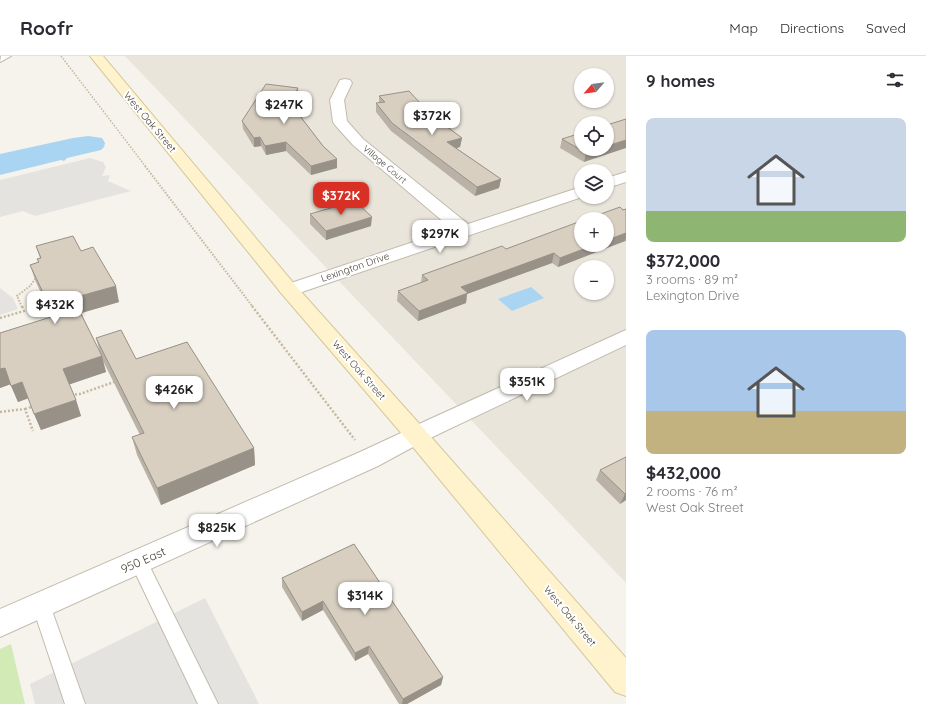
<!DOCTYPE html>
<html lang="en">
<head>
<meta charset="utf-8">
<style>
	body { margin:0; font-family:Quicksand,sans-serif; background:#f7f7f7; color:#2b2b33; height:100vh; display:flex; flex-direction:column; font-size:15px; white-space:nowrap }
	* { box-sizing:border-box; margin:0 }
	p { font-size:13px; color:#7c7c81 }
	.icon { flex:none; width:22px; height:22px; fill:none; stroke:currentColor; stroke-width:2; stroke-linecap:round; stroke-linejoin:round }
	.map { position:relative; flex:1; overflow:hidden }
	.details { display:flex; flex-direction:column; background:#fff; width:300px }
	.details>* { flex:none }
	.needle { width:26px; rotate:242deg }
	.fabs { position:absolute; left:574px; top:12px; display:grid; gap:8px }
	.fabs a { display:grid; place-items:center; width:40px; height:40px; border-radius:50%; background:#fff; box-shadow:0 1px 3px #0004; font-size:20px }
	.price { position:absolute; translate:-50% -34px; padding:0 9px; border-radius:8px; background:#fff; color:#222; font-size:13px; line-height:26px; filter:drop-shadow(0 1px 2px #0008) }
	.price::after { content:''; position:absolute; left:50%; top:24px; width:12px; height:9px; margin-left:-6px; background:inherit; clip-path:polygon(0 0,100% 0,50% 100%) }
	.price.selected { background:#d93025; color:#fff }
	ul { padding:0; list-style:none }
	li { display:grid; align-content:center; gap:8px; height:212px; padding:0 20px }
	li span { display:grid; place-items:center; height:124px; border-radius:8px; color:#555 }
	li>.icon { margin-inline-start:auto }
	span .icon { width:72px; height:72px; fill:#fffc; stroke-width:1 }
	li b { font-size:17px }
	h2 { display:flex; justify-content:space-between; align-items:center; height:48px; padding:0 20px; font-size:17px }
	header { display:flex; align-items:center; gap:24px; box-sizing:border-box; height:56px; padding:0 20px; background:#fff; border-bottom:1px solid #e1e1e2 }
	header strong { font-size:19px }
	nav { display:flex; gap:22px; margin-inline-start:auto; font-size:14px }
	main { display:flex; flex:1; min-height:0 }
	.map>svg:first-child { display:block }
</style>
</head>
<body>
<header>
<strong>Roofr</strong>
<nav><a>Map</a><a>Directions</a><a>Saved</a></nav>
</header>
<main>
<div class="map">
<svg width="626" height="648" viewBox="0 0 626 648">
	<rect width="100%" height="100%" fill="#f6f3ec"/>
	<!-- residential -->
	<path fill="#eae5da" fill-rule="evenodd" d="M125 0H626V527ZM581 19H607V45H581ZM581 67H607V93H581ZM581 115H607V141H581ZM581 163H607V189H581ZM581 211H607V237H581Z"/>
	<!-- green -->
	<path fill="#d2eab5" d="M11 588 25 648H0V593Z"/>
	<!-- parking -->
	<path fill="#e5e3e0" d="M90 102 103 106 106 111 102 120 110 119 108 125 131 135 35 160 23 155 0 161V124Z
		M0 232 13 242 18 253 0 259Z
		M205 542 259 648H35L30 628Z"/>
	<!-- water -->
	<path fill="#a9d4f2" d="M88 80 102 82 105 87 104 91 101 94 67 102 64 105 61 104 0 119V98L73 82Z
		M531 231 544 242 512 255 498 243Z"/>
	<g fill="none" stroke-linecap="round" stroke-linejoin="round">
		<defs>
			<path id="service" d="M1 0H11L0 6Z
				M139 498 145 501 218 648H198L130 506 133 501Z
				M41 541 47 543 50 549 85 648H65L32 549 35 543Z"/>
			<path id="minor" d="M345 23 350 24 352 27 344 44 347 65 363 83 468 168 581 131V141H582L296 238 289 240 282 238 279 234 282 230 452 173 353 89 335 69 333 66 330 44 340 24Z
				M626 116V126L607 132V122Z
				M626 274V289L424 385 416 388 408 385 404 379 408 373Z"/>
			<path id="tertiary" d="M416 370 424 373 428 379 424 385 378 410 0 581V553L360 396Z"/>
			<path id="secondary" d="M90 0H103L296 230 424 373 626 602V640L615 636 408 385 282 238Z"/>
		</defs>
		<!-- service casing -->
		<use href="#service" stroke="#c2bbae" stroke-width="2"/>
		<!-- minor casing -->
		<use href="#minor" stroke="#c2bbae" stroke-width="2"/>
		<!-- tertiary casing -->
		<use href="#tertiary" stroke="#c2bbae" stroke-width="2"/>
		<!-- secondary casing -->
		<use href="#secondary" stroke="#d6c79b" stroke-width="2"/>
		<!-- path-far2 -->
		<path stroke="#c4b79f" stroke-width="1.5" stroke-dasharray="1.5 1.5" stroke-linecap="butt" d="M61 0 146 111"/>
		<!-- path-far1 -->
		<path stroke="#c4b79f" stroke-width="2" stroke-dasharray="1.5 1.5" stroke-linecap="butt" d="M145 110 253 251
			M22 251 17 240 30 230 36 222"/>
		<!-- path -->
		<path stroke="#c4b79f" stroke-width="2.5" stroke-dasharray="2 2" stroke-linecap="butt" d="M252 250 355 384
			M0 262 24 255 22 250
			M71 339 80 338 114 326
			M25 353 34 350
			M0 356 25 353 33 375"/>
		<!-- service -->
		<use href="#service" fill="#fff" fill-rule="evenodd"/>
		<!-- minor -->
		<use href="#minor" fill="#fff" fill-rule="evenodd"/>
		<!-- tertiary -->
		<use href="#tertiary" fill="#fff" fill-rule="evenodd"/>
		<!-- secondary -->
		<use href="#secondary" fill="#fff3cd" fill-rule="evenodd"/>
	</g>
	<!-- wall -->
	<path fill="#bab2a6" d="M298 40 293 50 323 90 337 103V112L311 119 286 95 266 99 261 90 254 91 243 73 242 65Z
		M379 40 431 59 462 82 460 91 456 92 501 123 499 132 475 140 391 75 376 56V47H379Z
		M626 63 584 106 560 92 562 83Z
		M626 153V186L625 185 558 211 552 207 467 238 466 247 418 265 397 245 398 235 421 227 422 219 506 193Z
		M310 158 371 170 326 184 310 168Z
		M36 190 81 195 119 246 81 257 100 297 96 282 136 303 254 392 255 409 161 449 137 399 132 381 140 379 102 303 106 316 69 328 76 344 81 360 41 374 28 342 18 346 11 328 0 332V277L52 261 35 224 30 209 38 206 37 203 40 202Z
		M626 401V444L620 448 596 424 600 414Z
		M354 488 443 621 441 629 407 648H399L368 598 355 605 323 554 302 565 282 531V522Z"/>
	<!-- shaded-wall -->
	<path fill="#979187" d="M298 32V40L290 55V47Z
		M260 81 261 90 254 91V82Z
		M462 82 460 91 446 95 447 86Z
		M626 84V92L584 106 586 97 599 93H607V90Z
		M286 86V95L266 99 265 90Z
		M337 103V112L311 119V110Z
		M501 123 499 132 475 140 477 131Z
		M372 161 371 170 326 184V175Z
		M626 177V182L625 185 558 211 560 202 594 189H607V184Z
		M554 197 552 207 467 238 466 247 418 265 419 255 461 231Z
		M116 230 119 246 78 258 73 242Z
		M102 300 106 316 68 329 63 313Z
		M5 312 11 328 0 332V313Z
		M22 326 29 342 18 346 11 330Z
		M76 344 81 360 41 374 34 358Z
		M254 392 255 409 161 449 157 432Z
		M626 437V444L620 448 625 438Z
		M323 545V554L302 565V556Z
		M369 590 368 598 355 605V597Z
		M443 621 441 629 407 648H402L403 643Z"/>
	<!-- building -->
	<path fill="#d8cfc1" stroke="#979187" d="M266 28 298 32 290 47 323 90 337 103 311 110 286 86 265 90 260 81 254 82 242 65Z
		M409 35 431 59 462 82 447 86 501 123 477 131 392 67 376 47 385 46 379 40Z
		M626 63V84L607 90V69Z
		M581 77V93H599L586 97 562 83Z
		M355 145 372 161 326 175 310 158Z
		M620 151 623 154 626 153V177L607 184V163H587Z
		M581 165V189H594L560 202 554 197 461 231 468 237 419 255 398 235 428 224 422 219 502 190 506 193Z
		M73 180 81 195 93 191 116 230 73 242 102 300 63 313 76 344 34 358 22 326 11 330 5 312 0 313V277L54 260 30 209 39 206 37 203 41 202 36 190Z
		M121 274 136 303 187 286 254 392 157 432 132 381 144 377 96 282Z
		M626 401V437L625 438 600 414Z
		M354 488 443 621 403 643 369 590 355 597 323 545 302 556 282 522Z"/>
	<g text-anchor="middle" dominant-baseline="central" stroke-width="4" stroke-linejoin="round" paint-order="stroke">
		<!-- far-street labels -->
		<g font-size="9" fill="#4b4439" stroke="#fff">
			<text transform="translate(385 108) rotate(40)">Village Court</text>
		</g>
		<!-- street labels -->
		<g font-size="10" fill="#4b4439" stroke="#fff">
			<text transform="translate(150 66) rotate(50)">West Oak Street</text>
			<text transform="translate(355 211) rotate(-19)">Lexington Drive</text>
			<text transform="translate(359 314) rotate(49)">West Oak Street</text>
			<text transform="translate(570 560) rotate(50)">West Oak Street</text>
		</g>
		<!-- near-street labels -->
		<g font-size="12" fill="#4b4439" stroke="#fff">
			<text transform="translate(143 504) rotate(-24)">950 East</text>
		</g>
	</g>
</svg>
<div class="fabs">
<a><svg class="needle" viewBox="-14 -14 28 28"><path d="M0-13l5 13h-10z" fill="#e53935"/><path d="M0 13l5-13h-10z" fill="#7c7c81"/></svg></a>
<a><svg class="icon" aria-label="locate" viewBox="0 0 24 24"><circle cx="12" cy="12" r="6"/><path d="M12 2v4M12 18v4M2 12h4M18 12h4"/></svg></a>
<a><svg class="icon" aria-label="layers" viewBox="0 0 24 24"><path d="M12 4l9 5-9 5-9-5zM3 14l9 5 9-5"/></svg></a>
<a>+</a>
<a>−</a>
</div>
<b class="price" style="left:284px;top:69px">$247K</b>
<b class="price" style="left:432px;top:80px">$372K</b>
<b class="price selected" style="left:341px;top:160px">$372K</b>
<b class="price" style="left:440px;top:198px">$297K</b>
<b class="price" style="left:55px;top:269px">$432K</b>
<b class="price" style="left:527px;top:346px">$351K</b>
<b class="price" style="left:174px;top:354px">$426K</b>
<b class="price" style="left:217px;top:492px">$825K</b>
<b class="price" style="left:365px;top:560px">$314K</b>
</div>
<section class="details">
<h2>9 homes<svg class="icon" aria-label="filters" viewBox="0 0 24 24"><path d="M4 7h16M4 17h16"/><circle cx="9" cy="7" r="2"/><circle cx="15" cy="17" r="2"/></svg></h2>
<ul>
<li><span style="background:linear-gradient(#c9d6e8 75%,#8fb573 0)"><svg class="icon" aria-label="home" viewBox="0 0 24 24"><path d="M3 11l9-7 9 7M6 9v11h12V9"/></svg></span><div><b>$372,000</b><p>3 rooms · 89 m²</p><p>Lexington Drive</p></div></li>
<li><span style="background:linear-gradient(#a9c7e8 65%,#c2b280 0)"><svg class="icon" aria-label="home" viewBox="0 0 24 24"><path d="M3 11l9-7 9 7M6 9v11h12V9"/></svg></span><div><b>$432,000</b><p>2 rooms · 76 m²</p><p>West Oak Street</p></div></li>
</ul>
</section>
</main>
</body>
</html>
